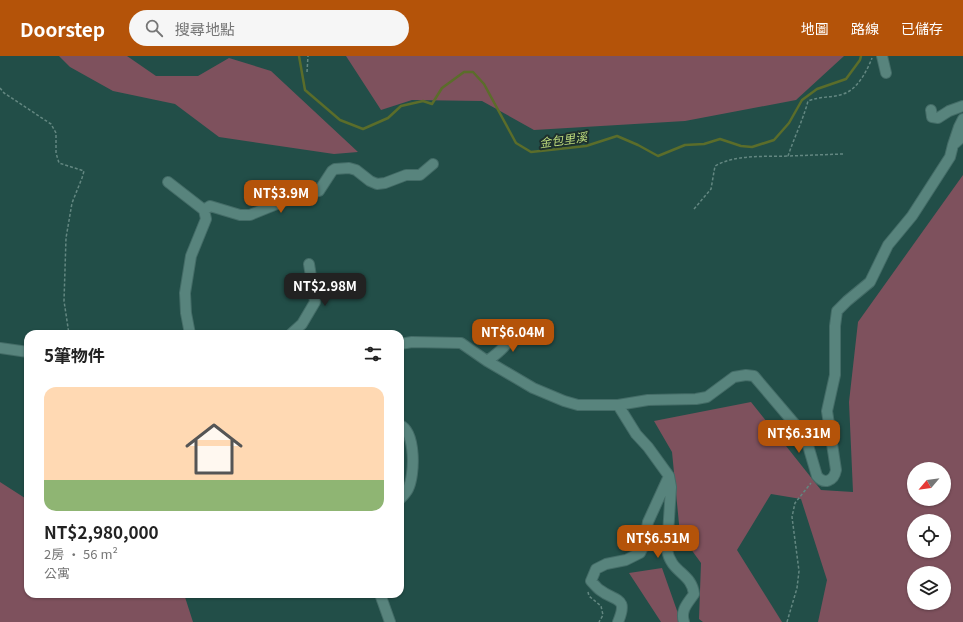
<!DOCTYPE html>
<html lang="zh-TW">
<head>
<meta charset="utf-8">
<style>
	body { margin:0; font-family:Georgia,"Noto Sans TC",serif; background:#f6f6f6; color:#222; height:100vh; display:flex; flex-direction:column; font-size:15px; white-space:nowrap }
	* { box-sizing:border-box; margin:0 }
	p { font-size:13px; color:#767676 }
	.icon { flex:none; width:22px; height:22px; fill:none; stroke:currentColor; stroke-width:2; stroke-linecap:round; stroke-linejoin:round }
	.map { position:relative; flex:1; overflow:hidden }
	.details { position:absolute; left:24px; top:274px; width:380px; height:268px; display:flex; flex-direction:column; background:#fff; border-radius:12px; box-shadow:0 1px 3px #0004 }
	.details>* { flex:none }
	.needle { width:26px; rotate:241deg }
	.controls { position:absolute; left:907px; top:406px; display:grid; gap:8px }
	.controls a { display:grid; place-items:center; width:44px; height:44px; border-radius:50%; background:#fff; box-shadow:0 1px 3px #0004; font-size:20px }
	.price { position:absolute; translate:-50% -34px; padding:0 9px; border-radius:8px; background:#b45309; color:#fff; font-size:13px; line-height:26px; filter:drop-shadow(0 1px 2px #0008) }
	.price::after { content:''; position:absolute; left:50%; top:24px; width:12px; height:9px; margin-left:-6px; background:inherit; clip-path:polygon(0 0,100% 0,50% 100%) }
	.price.selected { background:#222; color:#fff }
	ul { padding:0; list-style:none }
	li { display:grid; align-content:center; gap:8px; height:212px; padding:0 20px }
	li+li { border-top:1px solid #e0e0e0 }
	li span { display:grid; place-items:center; height:124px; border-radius:12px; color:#555 }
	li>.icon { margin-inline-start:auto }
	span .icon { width:72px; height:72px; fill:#fffc; stroke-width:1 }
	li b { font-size:17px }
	h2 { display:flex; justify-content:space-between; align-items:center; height:48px; padding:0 20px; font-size:17px }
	header { display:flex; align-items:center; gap:24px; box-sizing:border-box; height:56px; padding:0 20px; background:#b45309; color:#fff }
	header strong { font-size:19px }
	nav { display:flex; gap:22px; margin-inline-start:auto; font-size:14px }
	.search { width:280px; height:36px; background:#f6f6f6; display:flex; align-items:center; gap:10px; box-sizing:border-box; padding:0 14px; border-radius:22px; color:#767676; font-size:15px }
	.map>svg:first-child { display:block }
</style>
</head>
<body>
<header>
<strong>Doorstep</strong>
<div class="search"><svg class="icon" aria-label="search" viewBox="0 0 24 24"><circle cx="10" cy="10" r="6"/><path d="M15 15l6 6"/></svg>搜尋地點</div>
<nav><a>地圖</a><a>路線</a><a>已儲存</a></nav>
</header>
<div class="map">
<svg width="963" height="566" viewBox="0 0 963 566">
	<rect width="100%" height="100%" fill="#224e48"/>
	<!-- green -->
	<path fill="#7e515d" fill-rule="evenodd" d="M59 0H127L156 20H198L229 2 271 15 358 96 334 98 219 81 175 48 113 35 70 11Z
		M346 0H844L796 44 685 65 534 74 482 45 412 44 381 54Z
		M963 119V566H818L827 524 801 443 771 438 737 494 782 566H703L699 563 701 507 680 478 672 396 654 365 751 346 821 434 853 436 849 346 858 266ZM914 413H944V443H914ZM914 465H944V495H914ZM914 517H944V547H914Z
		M0 426 28 444V538H184L193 566H0Z
		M662 512 681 566H661L629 517Z"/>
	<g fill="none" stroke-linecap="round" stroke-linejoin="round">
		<!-- stream -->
		<path stroke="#5b6d2a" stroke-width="2.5" d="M299 0 305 34 340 64 363 73 388 62 401 50 423 45 432 48 442 32 464 16H473L484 28 516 87 531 96 586 90 617 80 638 89 658 100 685 89 704 88 720 83 741 90 752 91 774 84 789 67 802 44 817 33 846 23 860 4 861 0"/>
		<defs>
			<path id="minor" d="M882 0 886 17
				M931 54 932 61 938 62 949 55 963 50
				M953 89 959 71 963 63
				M168 126 204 154
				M190 278 186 257 185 237 191 200 206 163 204 154 210 150 240 159H250L294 141 319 135 332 115 335 113 349 112 356 114 370 125 377 128 385 127 406 119H420L433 108
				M291 278 302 268 315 246 309 208
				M400 288 412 286 461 287 487 305 533 332 564 345 578 349H618L648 344 696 343 707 341 734 321 746 319 754 320 799 373 807 386 817 420C824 429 834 425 836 414L827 355 835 319V270L837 255 847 245 870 226 888 189 912 160 950 101 953 89 963 80
				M0 292 28 296
				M487 305C500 296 510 287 516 271
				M400 369C416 376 415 419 408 433 406 437 403 440 400 443
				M669 420 671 431 667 494C671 517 692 517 694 538 688 547 680 554 684 566
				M380 538 390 566
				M618 566C629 540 615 546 600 534 597 532 594 528 591 525L596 513 606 508 626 504 640 497 644 489 648 466 669 420 648 391 636 378 618 349"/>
		</defs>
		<!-- minor casing -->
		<use href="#minor" stroke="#446c67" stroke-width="12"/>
		<!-- path -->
		<path stroke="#638781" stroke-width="1.5" stroke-dasharray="3 2" stroke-linecap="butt" d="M307 16 308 0
			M0 32 4 37 51 68 56 77V97L59 107 84 115 82 122 72 147 66 182 64 245 69 278
			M843 98 788 100C794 82 803 64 808 45 821 40 832 42 843 38 857 34 867 15 872 2
			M694 153 711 133 715 110C736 98 764 101 788 100
			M588 536 589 540 601 550 603 559 599 566
			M787 566 797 532 799 515 792 461 795 447 811 427"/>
		<!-- minor -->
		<use href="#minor" stroke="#58847d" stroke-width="10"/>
	</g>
	<g text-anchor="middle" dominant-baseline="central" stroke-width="4" stroke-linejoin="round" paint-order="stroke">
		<!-- water labels -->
		<g font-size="12" font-style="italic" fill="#bfdc7d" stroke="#1d302d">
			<text transform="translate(563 83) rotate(-8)">金包里溪</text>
		</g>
	</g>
</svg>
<div class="controls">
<a><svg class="needle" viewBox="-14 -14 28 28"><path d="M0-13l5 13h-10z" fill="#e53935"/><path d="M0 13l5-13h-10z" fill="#767676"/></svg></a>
<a><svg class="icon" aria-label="locate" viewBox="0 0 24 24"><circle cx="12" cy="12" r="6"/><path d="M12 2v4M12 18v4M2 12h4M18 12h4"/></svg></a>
<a><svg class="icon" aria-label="layers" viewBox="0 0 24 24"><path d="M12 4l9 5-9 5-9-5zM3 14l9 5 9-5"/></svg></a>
</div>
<b class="price" style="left:281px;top:158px">NT$3.9M</b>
<b class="price selected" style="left:325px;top:251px">NT$2.98M</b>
<b class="price" style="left:513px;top:297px">NT$6.04M</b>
<b class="price" style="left:799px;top:398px">NT$6.31M</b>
<b class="price" style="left:658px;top:503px">NT$6.51M</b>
<section class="details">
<h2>5筆物件<svg class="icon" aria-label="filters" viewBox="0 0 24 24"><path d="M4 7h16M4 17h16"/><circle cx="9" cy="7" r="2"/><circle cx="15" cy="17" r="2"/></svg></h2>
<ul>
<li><span style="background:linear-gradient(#ffd9b3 75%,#8fb573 0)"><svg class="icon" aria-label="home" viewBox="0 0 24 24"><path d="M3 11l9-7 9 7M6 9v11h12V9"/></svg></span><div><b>NT$2,980,000</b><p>2房 · 56 m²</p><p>公寓</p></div></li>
</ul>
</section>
</div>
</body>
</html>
